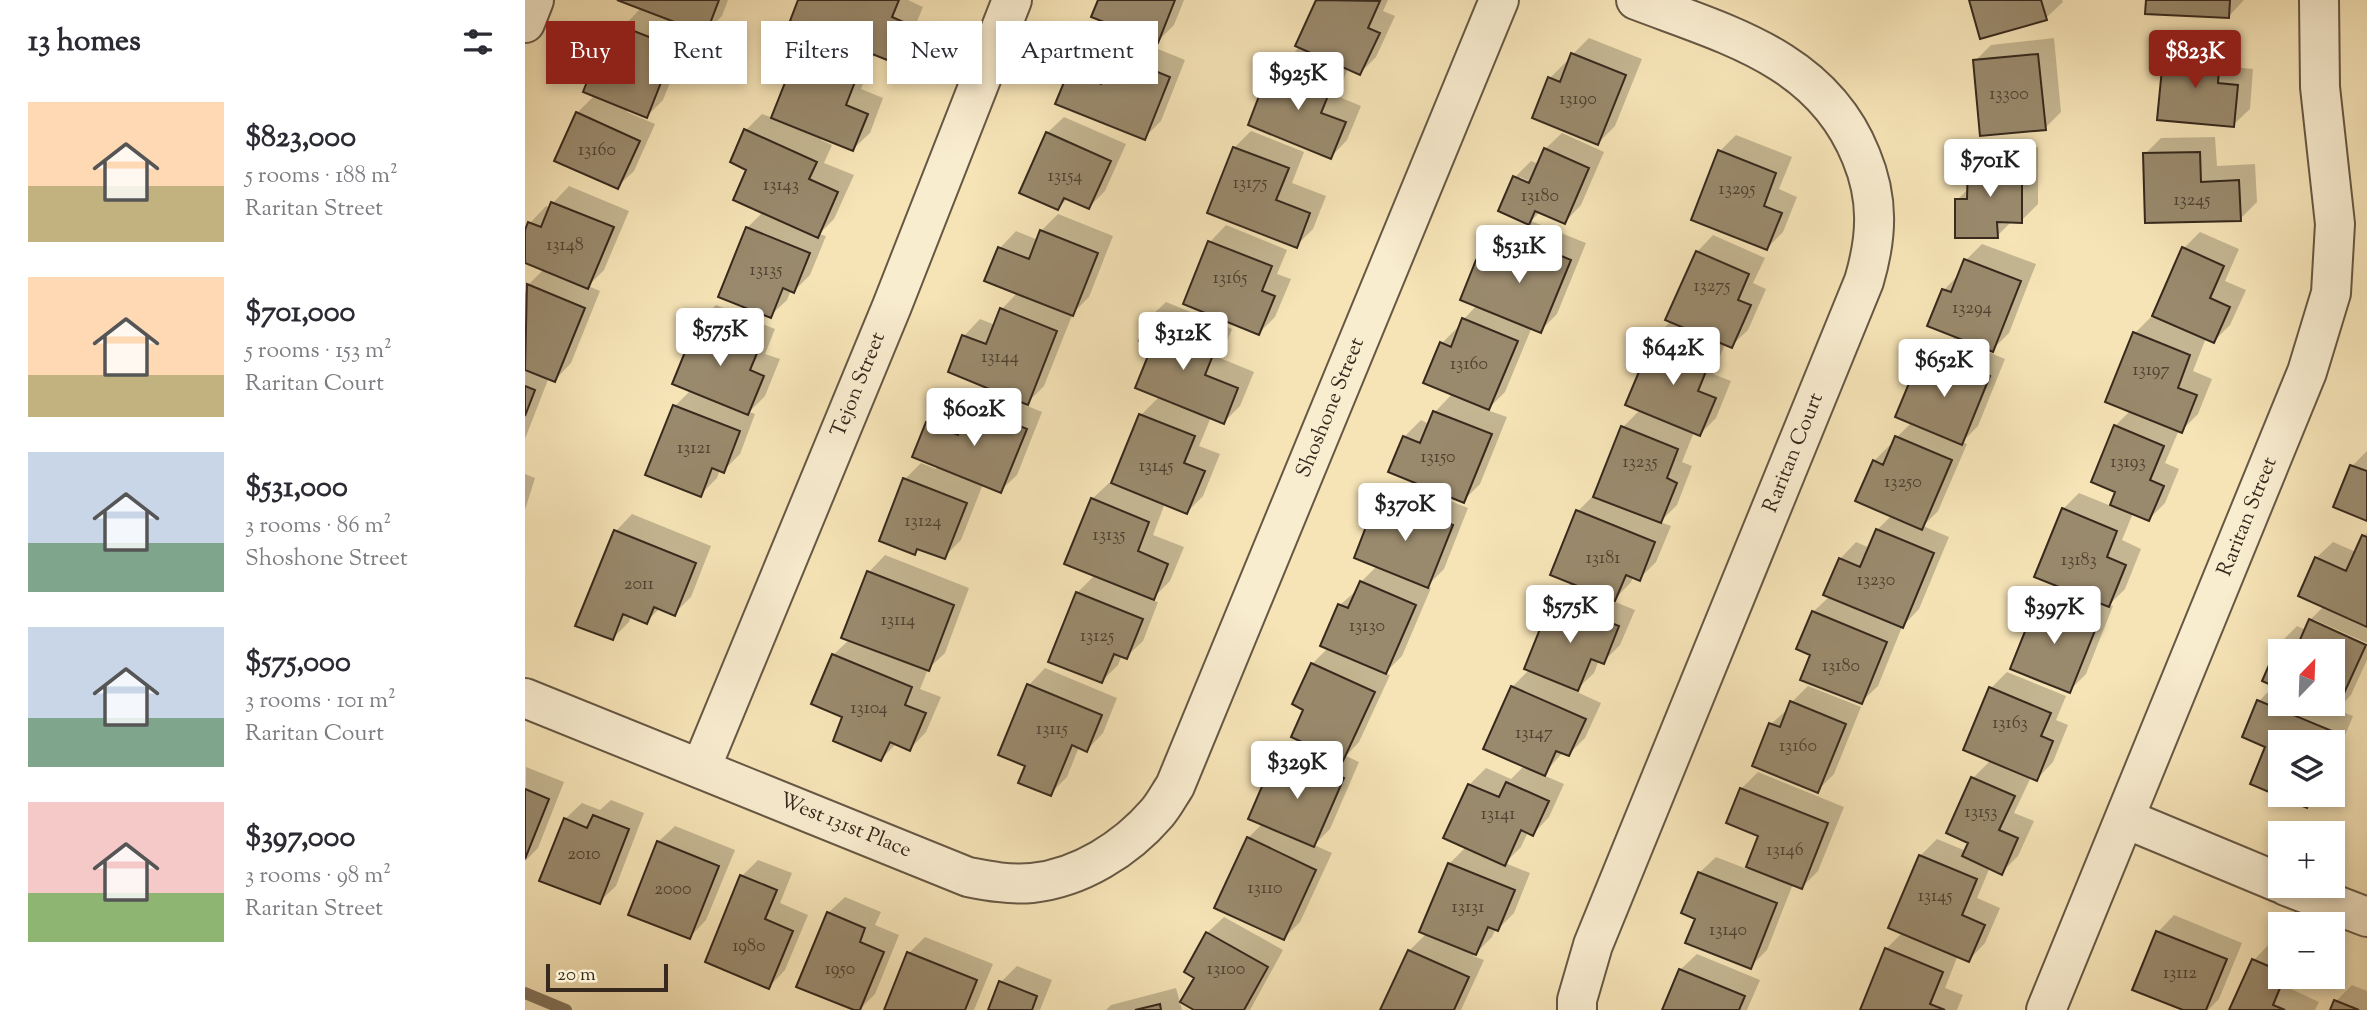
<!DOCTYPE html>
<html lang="en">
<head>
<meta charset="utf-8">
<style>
	body { margin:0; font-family:"Sorts Mill Goudy",serif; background:#f2f2f3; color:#2b2b33; height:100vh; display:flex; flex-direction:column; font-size:26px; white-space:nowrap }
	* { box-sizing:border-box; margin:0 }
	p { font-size:23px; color:#7c7c81 }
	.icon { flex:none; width:38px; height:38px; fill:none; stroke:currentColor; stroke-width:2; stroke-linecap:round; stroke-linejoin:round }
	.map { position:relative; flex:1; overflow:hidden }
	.panel { display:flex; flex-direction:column; background:#fff; width:525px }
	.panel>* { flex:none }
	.banner { position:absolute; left:21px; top:21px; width:665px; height:63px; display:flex; gap:14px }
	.needle { width:46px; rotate:23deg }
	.controls { position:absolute; left:1743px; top:639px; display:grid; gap:14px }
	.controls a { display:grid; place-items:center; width:77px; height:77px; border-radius:0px; background:#fff; box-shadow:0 4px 10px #0003; font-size:35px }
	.scale { position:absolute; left:21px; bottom:18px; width:122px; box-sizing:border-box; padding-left:7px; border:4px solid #37291d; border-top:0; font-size:19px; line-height:24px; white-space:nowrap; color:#37291d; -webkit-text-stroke:5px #f9edd0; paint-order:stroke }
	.price { position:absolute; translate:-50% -60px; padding:0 16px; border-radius:7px; background:#fff; color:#222; font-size:23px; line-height:46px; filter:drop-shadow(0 2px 4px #0008) }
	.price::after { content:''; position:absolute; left:50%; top:42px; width:21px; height:16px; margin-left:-10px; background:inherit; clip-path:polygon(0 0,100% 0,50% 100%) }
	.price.on { background:#8f2418; color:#fff }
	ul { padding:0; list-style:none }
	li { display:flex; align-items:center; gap:21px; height:175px; padding:0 28px }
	li span { display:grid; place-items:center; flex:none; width:196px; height:140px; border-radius:0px; color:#555 }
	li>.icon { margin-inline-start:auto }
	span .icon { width:84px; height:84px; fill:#fffc; stroke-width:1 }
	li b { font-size:30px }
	h2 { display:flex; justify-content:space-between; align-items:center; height:84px; padding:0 28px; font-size:30px }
	.pill { padding:0 24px; border-radius:0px; background:#fff; box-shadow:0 4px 10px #0003; font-size:24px; line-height:63px }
	.pill.on { background:#8f2418; color:#fff }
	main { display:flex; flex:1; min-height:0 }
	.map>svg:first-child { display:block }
</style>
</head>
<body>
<main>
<section class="panel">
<h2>13 homes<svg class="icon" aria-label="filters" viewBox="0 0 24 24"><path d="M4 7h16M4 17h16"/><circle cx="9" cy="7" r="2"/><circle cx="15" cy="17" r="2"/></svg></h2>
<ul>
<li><span style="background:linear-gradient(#ffd9b3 60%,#c2b280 0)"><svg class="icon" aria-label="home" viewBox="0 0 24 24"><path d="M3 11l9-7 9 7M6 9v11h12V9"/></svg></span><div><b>$823,000</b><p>5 rooms · 188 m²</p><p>Raritan Street</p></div></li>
<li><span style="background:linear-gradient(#ffd9b3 70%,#c2b280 0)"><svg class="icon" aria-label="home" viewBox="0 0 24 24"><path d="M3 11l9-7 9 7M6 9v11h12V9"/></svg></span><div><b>$701,000</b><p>5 rooms · 153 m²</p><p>Raritan Court</p></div></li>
<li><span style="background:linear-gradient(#c9d6e8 65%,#7fa58c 0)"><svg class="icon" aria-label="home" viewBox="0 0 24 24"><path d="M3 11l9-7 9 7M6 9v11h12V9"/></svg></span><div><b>$531,000</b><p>3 rooms · 86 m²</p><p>Shoshone Street</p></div></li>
<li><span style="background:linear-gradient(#c9d6e8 65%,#7fa58c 0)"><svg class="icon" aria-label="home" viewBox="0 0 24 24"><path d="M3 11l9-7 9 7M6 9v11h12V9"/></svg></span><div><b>$575,000</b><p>3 rooms · 101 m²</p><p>Raritan Court</p></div></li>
<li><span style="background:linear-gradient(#f6c9c9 65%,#8fb573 0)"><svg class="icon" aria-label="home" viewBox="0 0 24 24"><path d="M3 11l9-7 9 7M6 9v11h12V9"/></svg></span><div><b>$397,000</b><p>3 rooms · 98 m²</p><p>Raritan Street</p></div></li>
</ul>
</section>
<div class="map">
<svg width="1842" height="1010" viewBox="0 0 1842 1010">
	<rect width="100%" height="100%" fill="#f6e4b7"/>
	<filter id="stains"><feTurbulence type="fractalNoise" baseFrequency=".00286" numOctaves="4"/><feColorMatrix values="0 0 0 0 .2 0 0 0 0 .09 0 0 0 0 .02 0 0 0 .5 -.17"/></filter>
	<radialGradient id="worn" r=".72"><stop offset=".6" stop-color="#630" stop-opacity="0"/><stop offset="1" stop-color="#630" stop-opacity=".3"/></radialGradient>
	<!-- shadow -->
	<path fill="#0003" fill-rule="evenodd" d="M94 0H203L197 16 181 32 157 23 156 27 166 31 138 100 122 116 104 109 102 112 130 124 109 171 92 187 52 113 70 95 75 52 94 36 98 27 116 8Z
		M275 0H383L398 7 383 43 367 60 350 53 336 89 358 98 345 133 328 149 297 137 296 140 307 145 299 163 329 175 309 219 294 234 301 236 285 275 269 291 266 290 262 300 245 316 222 228 238 212 223 169 221 130 237 114 248 118 277 46 293 30Z
		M575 0H659L649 25 633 41Z
		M793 0H863L858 11 870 16 851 57 835 73 823 68 812 96 836 106 822 140 806 157 741 84 775 46 773 45Z
		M1445 0H1537L1538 2 1521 18Z
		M1622 0H1719L1703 17Z
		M1657 33 1711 38 1708 67 1728 69 1725 109 1708 125 1641 49Z
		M606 38 660 60 636 121 619 138 545 71 562 55 586 65 590 55Z
		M1064 38 1117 59 1090 126 1073 143 1025 78 1041 62 1044 63 1048 54Z
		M1529 38 1536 112 1520 128 1450 61 1466 45Z
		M539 117 601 144 580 191 564 207 543 198 533 208 522 133Z
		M726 131 779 152 767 183 801 196 788 229 771 246 709 148Z
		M1037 133 1079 152 1056 205 1040 222 1015 212 1006 221 1061 243 1032 314 1015 331 1007 327 980 392 962 410 982 417 955 484 938 501 879 437 896 420 904 424 910 412 928 393 917 343 933 327 935 328 939 319 952 305 953 261 969 244 985 251 990 237 1004 223 990 177 1006 161 1014 164 1020 149ZM995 177 1012 185 1011 188 995 181Z
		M1211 135 1267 157 1254 189 1272 197 1258 232 1242 248 1195 151Z
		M1690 137 1692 166 1730 164 1732 202 1715 219 1620 154 1636 138Z
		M1461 146 1513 147V204L1496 221H1487L1472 236 1432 200 1444 188V163Z
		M44 186 104 211 79 270 63 286 75 291 46 363 30 380 24 377 0 439V293L3 285 19 269 0 261V234L5 223 21 206 26 208 28 203Z
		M533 214 588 236 564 297 548 313 519 386 500 405 517 412 492 475 475 491 458 484 436 540 419 557 394 548 389 553 380 479 396 463 411 469 413 465 402 423 419 406 443 416 447 406 465 388 439 336 455 319 470 325 477 309 493 292 461 280 475 248 491 231 513 240 516 231Z
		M701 225 762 250 752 274 766 279 750 317 734 333 685 242Z
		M1675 232 1714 249 1700 281 1721 290 1705 325 1689 341 1681 338 1668 371 1687 379 1673 414 1656 431 1654 430 1640 463 1654 469 1640 503 1624 519 1608 513 1597 540 1616 549 1600 589 1584 605 1588 606 1561 674 1544 691 1515 600 1531 584 1538 509 1554 493 1586 506 1593 491 1590 426 1606 410 1610 333 1626 317 1628 318 1659 248Z
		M1188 235 1240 258 1228 283 1241 289 1223 330 1206 346 1200 344 1188 374 1206 381 1191 418 1175 434 1169 432 1157 462 1167 466 1152 505 1135 522 1146 526 1131 562 1114 579 1108 576 1106 582 1088 601 1110 610 1095 645 1078 662 1074 660 1069 673 1050 691 1076 703 1060 738 1044 754 1038 752 1018 775 1039 784 1024 817 1008 834 1003 832 996 847 980 863 1005 873 989 913 973 929 971 928 967 937 948 956 959 960 936 1010H857L884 951 902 933 924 864 941 847 944 785 961 768 986 779 1000 765 987 687 1005 669 1001 668 1029 600 1047 582 1053 511 1069 495 1098 427 1115 410 1130 337 1147 320 1172 252Z
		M1457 244 1511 264 1484 333 1468 349 1419 290 1436 272 1441 260Z
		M641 302 707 329 695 358 729 372 715 406 699 422 686 417 674 446 695 454 678 496 662 512 640 503 628 535 659 547 645 581 626 600 633 602 618 641 601 657 597 655 593 665 577 681 552 593 570 575 567 499 584 483 587 484 616 415 635 396 624 318Z
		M191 305 250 329 240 354 255 359 240 396 224 412 230 414 215 454 198 471 195 469 192 478 175 495 150 406 166 390 174 321Z
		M1429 338 1480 359 1453 426 1437 442 1442 444 1413 511 1398 526 1424 537 1394 609 1377 627 1353 686 1336 702 1287 654 1288 612 1305 596 1315 559 1331 542 1345 548 1352 530 1367 515 1349 461 1365 445 1368 446 1372 437 1387 422 1389 377 1405 360 1409 362 1412 355Z
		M1842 451V519L1827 466Z
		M0 474 10 478 0 510Z
		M883 484 943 508 919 569 902 586 906 588 877 656 860 673 865 675 834 742 821 756 834 762 805 829 789 845 807 853 775 922 759 938 723 838 738 823 742 778 759 761 761 762 764 755 778 740 787 664 804 647 815 605 833 589 836 582 853 565 846 521 862 504 864 505Z
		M107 514 186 546 166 597 149 614 135 608 121 622 106 616 104 622 88 638 91 531Z
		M1842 532V643L1790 620V624L1842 647V660L1826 695 1812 710 1828 716 1808 765V742H1755V794H1792L1781 806 1727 783 1742 746 1734 701 1750 685 1755 643 1772 626 1781 630 1785 620 1799 606 1791 558 1808 542 1831 552ZM1755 651H1808V704H1755Z
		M360 555 444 588 420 653 403 669 395 689 416 697 401 732 385 749 372 743 356 759 320 716 308 655 325 639 344 572Z
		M520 668 592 698 578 733 562 750 554 747 542 777 525 794 502 765 475 754 504 685Z
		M1482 672 1541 696 1531 720 1543 725 1528 762 1512 779 1506 777 1489 813 1509 821 1493 856 1476 873 1465 867 1452 898 1475 908 1460 943 1444 960 1433 955 1420 988 1438 995 1432 1010H1337L1361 949 1378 932 1395 856 1412 839 1441 851 1446 842 1423 832 1448 778 1466 760V688Z
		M1283 686 1336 707 1309 774 1292 791 1246 724 1264 708 1267 702Z
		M1 767 39 782 13 848 0 861Z
		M1233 772 1319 807 1293 871 1277 887 1268 884 1242 950 1225 967 1172 918 1174 873 1191 857 1222 869 1236 835 1216 789Z
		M86 800 119 813 91 886 74 902 40 819 57 803 75 810Z
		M150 826 210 850 181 920 165 937 133 842Z
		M233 860 267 873 255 903 283 915 260 970 244 987 217 876Z
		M320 897 356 912 350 925 374 935 350 994 334 1010 303 913Z
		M1649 915 1717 943 1694 999 1683 1010H1662L1609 989 1633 932Z
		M699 917 758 950 725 1010H673L671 977 682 933Z
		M400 937 468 964 449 1010H363L384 953Z
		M1745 943 1755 948V976H1769L1764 988 1794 1002 1790 1010H1706L1729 960Z
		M1172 954 1235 980 1222 1010H1142L1155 970Z
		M492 966 527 980 515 1010H465L476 982Z
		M1827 985 1842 991V1010H1807L1811 1001Z
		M651 988 657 1010H581L586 1005Z"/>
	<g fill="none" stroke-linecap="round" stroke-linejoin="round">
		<!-- stream -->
		<path stroke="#83735a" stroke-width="12" d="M0 993 41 1010"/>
	</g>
	<!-- building -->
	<path fill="#9a8a6d" stroke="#37291d" stroke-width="2" d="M92 0H194L181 34Z
		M273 0H374L367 17 383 24 367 62 265 21Z
		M573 0H650L633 43 566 17Z
		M791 0 855 1 843 28 855 33 835 75 770 46Z
		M1444 0H1516L1522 20 1455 39Z
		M1621 0H1705L1704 18 1620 14Z
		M96 26 150 47 122 118 58 92 74 51 84 55Z
		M275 45 335 69 321 105 343 114 328 151 246 118Z
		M1639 48 1695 54 1693 83 1713 85 1709 127 1632 120Z
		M1046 53 1101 75 1073 145 1007 118 1023 77 1035 82Z
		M588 54 645 77 620 140 530 104 544 70 576 84Z
		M1513 54 1521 130 1455 136 1448 60Z
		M755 64 807 86 796 113 821 122 806 159 723 125 739 83 746 85Z
		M51 112 115 141 93 189 29 161Z
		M219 129 292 162 284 179 313 192 293 238 208 200 221 170 205 162Z
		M521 132 586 161 564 209 539 198 533 210 494 193Z
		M708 147 764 168 751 200 785 213 772 248 682 213Z
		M1019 148 1064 168 1040 224 1010 211 1004 225 973 211 988 176 1004 183Z
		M1193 150 1251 173 1239 206 1257 213 1242 250 1166 220Z
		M1675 152 1676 182 1714 180 1716 221 1620 223 1618 153Z
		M1443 162H1497V223L1472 222 1473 238H1430V199H1442Z
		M26 202 89 227 63 289 0 263V230L3 222 16 227Z
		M221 227 285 253 269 293 258 288 246 318 193 297Z
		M515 230 573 253 548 316 459 281 473 247 504 259Z
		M989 236 1046 260 1016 333 935 300 951 260 975 270Z
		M683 241 747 266 737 291 750 296 734 335 658 304Z
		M1657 247 1699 266 1685 298 1705 307 1689 343 1627 316Z
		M1171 251 1224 274 1213 300 1226 305 1207 348 1140 320Z
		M1439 259 1496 281 1468 352 1402 326 1417 289 1426 292Z
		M2 284 60 308 30 382 0 370Z
		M475 308 532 331 503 405 423 372 437 335 461 344Z
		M623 317 692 345 680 375 713 388 699 424 610 388 627 346 614 341Z
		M937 318 993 341 964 410 898 383 915 342 926 347Z
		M173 320 235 346 225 370 239 376 223 415 147 384Z
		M1608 332 1665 355 1653 388 1672 395 1657 433 1580 402Z
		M1129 336 1186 359 1173 391 1191 398 1175 436 1100 405Z
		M1411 354 1465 376 1437 445 1370 417 1387 376 1399 381Z
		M0 386 10 390 0 416Z
		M148 405 215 431 199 473 187 468 176 497 120 475Z
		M445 405 502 429 476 493 387 457 401 422 433 435Z
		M908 411 967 434 939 503 863 472 878 436 895 443Z
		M614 414 670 436 659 463 680 471 662 514 586 483Z
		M1589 425 1639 446 1625 480 1639 486 1624 521 1585 505 1590 492 1566 482Z
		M1096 426 1153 449 1142 478 1152 483 1136 523 1068 497Z
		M1370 436 1427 460 1397 530 1330 501 1348 460 1358 465Z
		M1825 465 1842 471V521L1808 507Z
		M378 478 442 503 420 559 392 549 390 555 354 541Z
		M566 498 624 522 613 551 643 564 629 600 539 564Z
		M865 499 928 525 903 588 829 558 844 519 855 523Z
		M1537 508 1592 531 1582 557 1601 565 1584 607 1509 577Z
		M1051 510 1130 542 1115 581 1101 575 1090 601 1025 575Z
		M1351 529 1409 553 1378 628 1298 595 1314 558 1335 567Z
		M89 530 171 563 150 616 129 607 122 624 98 614 88 640 50 626Z
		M1837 535 1842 537V627L1773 596 1790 557 1821 571Z
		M342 571 429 605 404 671 316 638Z
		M835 581 891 605 861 674 795 646 813 604 823 608Z
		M551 592 618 619 602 659 589 654 577 683 523 662Z
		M1027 599 1094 626 1079 664 1066 659 1053 691 999 669Z
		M1513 599 1573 623 1545 693 1485 669Z
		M1287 611 1362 642 1337 704 1275 680 1285 655 1271 649Z
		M1784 619 1841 645 1810 713 1788 704H1808V651H1755V689L1737 681 1754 642 1771 649Z
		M307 654 387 687 380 705 401 713 385 751 365 742 356 761 308 741 317 717 286 704Z
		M786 663 850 692 818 761 766 737 778 710 767 704Z
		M502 684 577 715 562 752 547 745 526 796 493 783 500 766 473 755Z
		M986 686 1061 719 1044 756 1031 751 1020 776 958 749Z
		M1464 687 1526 713 1516 736 1528 741 1512 781 1438 750Z
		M1732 700 1812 733 1808 744V742H1755V794H1787L1782 808 1725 784 1740 747 1717 737Z
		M1265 701 1321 724 1293 793 1227 766 1244 723 1255 727Z
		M762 754 819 778 789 847 723 819 741 777 751 782Z
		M1446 777 1490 796 1474 830 1493 838 1477 875 1437 856 1443 843 1421 833Z
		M981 782 1024 801 1008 836 996 830 980 866 918 838 943 784 974 797Z
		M1215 788 1303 823 1277 889 1221 867 1233 836 1201 823Z
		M0 789 24 799 0 859Z
		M68 815 104 829 75 904 14 881 39 818 62 828Z
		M722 837 791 870 759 940 689 908Z
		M132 841 194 866 165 939 103 915Z
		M1394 855 1452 879 1437 915 1460 925 1444 962 1363 928Z
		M923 863 990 890 973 931 963 927 951 955 894 932Z
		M1173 872 1252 903 1226 969 1160 943 1170 919 1156 913Z
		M215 875 252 890 240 919 268 931 244 989 180 962Z
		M302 912 340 928 335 942 359 952 335 1010H329L271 987Z
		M1631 931 1702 959 1681 1010H1658L1607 990Z
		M681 932 743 967 719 1010H669L655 1002 669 978 659 972Z
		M1360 948 1418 972 1405 1004 1420 1010H1335Z
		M883 950 944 977 929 1010H855Z
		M382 952 452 980 440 1010H359Z
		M1727 959 1755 971V976H1760L1748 1005 1760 1010H1704Z
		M1154 969 1220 996 1214 1010H1137Z
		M474 981 512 996 507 1010H463Z
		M1809 1000 1834 1010H1805Z
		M635 1004 636 1010H610Z"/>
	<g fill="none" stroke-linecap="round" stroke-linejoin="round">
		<defs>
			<path id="minor" d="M0 23 9 0
				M0 698 443 877C464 881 485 885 507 883 555 878 601 849 632 813 639 805 644 795 650 786L974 0
				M176 768 367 306 487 0
				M1601 819 1755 883
				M1761 886 1842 917
				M1052 1010V1000L1068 945 1339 281C1352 237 1354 199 1336 156 1297 58 1200 34 1111 0
				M1521 1010 1782 372 1806 293 1810 224 1795 87 1794 0"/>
		</defs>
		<!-- minor casing -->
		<use href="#minor" stroke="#675844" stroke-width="42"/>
		<!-- minor -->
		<use href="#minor" stroke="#f9edd0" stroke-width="38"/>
	</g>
	<g text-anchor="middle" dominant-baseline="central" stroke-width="5" stroke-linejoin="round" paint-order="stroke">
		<!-- number labels -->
		<g font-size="18" fill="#504131">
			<text x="1484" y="95">13300</text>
			<text x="1053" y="100">13190</text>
			<text x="72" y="151">13160</text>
			<text x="540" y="177">13154</text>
			<text x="725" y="184">13175</text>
			<text x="256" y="186">13143</text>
			<text x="1212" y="190">13295</text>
			<text x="1015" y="197">13180</text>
			<text x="1667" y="201">13245</text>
			<text x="40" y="246">13148</text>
			<text x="241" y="271">13135</text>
			<text x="705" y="279">13165</text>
			<text x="1187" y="287">13275</text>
			<text x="1447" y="309">13294</text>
			<text x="475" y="358">13144</text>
			<text x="944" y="365">13160</text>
			<text x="1626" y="371">13197</text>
			<text x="169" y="449">13121</text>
			<text x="913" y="458">13150</text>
			<text x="1115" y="463">13235</text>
			<text x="1603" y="463">13193</text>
			<text x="631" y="467">13145</text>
			<text x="1378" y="483">13250</text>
			<text x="398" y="522">13124</text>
			<text x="584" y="536">13135</text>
			<text x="1078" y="559">13181</text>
			<text x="1554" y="561">13183</text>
			<text x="1351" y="581">13230</text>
			<text x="114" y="585">2011</text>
			<text x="373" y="621">13114</text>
			<text x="842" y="627">13130</text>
			<text x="572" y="637">13125</text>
			<text x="1316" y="667">13180</text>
			<text x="344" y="709">13104</text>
			<text x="1485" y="724">13163</text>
			<text x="527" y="730">13115</text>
			<text x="1009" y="734">13147</text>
			<text x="1273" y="747">13160</text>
			<text x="1456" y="813">13153</text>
			<text x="973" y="815">13141</text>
			<text x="1260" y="851">13146</text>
			<text x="59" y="855">2010</text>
			<text x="740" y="889">13110</text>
			<text x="148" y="890">2000</text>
			<text x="1410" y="897">13145</text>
			<text x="943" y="908">13131</text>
			<text x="1203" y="931">13140</text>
			<text x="224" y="947">1980</text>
			<text x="315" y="970">1950</text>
			<text x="701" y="970">13100</text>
			<text x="1655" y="974">13112</text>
		</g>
		<!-- street labels -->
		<g font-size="21" fill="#37291d" stroke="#f9edd0">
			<text transform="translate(334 385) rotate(-68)">Tejon Street</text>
			<text transform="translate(806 408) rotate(-68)">Shoshone Street</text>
			<text transform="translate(1269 453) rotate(-68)">Raritan Court</text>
			<text transform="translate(1723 517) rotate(-68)">Raritan Street</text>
			<text transform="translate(320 826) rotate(22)">West 131st Place</text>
		</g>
	</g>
	<rect width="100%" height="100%" filter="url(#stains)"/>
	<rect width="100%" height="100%" fill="url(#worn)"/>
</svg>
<div class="controls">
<a><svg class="needle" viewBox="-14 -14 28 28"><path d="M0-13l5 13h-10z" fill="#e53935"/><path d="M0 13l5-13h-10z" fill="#7c7c81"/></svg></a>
<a><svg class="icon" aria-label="layers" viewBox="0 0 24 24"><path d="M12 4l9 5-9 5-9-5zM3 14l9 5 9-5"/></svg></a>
<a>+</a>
<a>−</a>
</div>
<div class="scale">20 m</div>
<b class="price on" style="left:1670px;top:90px">$823K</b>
<b class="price" style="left:773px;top:112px">$925K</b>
<b class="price" style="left:1465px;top:199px">$701K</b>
<b class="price" style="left:994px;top:285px">$531K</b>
<b class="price" style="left:195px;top:368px">$575K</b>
<b class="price" style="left:658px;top:372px">$312K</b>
<b class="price" style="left:1148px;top:387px">$642K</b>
<b class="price" style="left:1419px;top:399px">$652K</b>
<b class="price" style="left:449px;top:448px">$602K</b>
<b class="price" style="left:880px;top:543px">$370K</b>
<b class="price" style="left:1045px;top:645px">$575K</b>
<b class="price" style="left:1529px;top:646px">$397K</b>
<b class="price" style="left:772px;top:801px">$329K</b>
<div class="banner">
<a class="pill on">Buy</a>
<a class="pill">Rent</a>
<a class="pill">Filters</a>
<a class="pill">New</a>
<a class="pill">Apartment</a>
</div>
</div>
</main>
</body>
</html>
